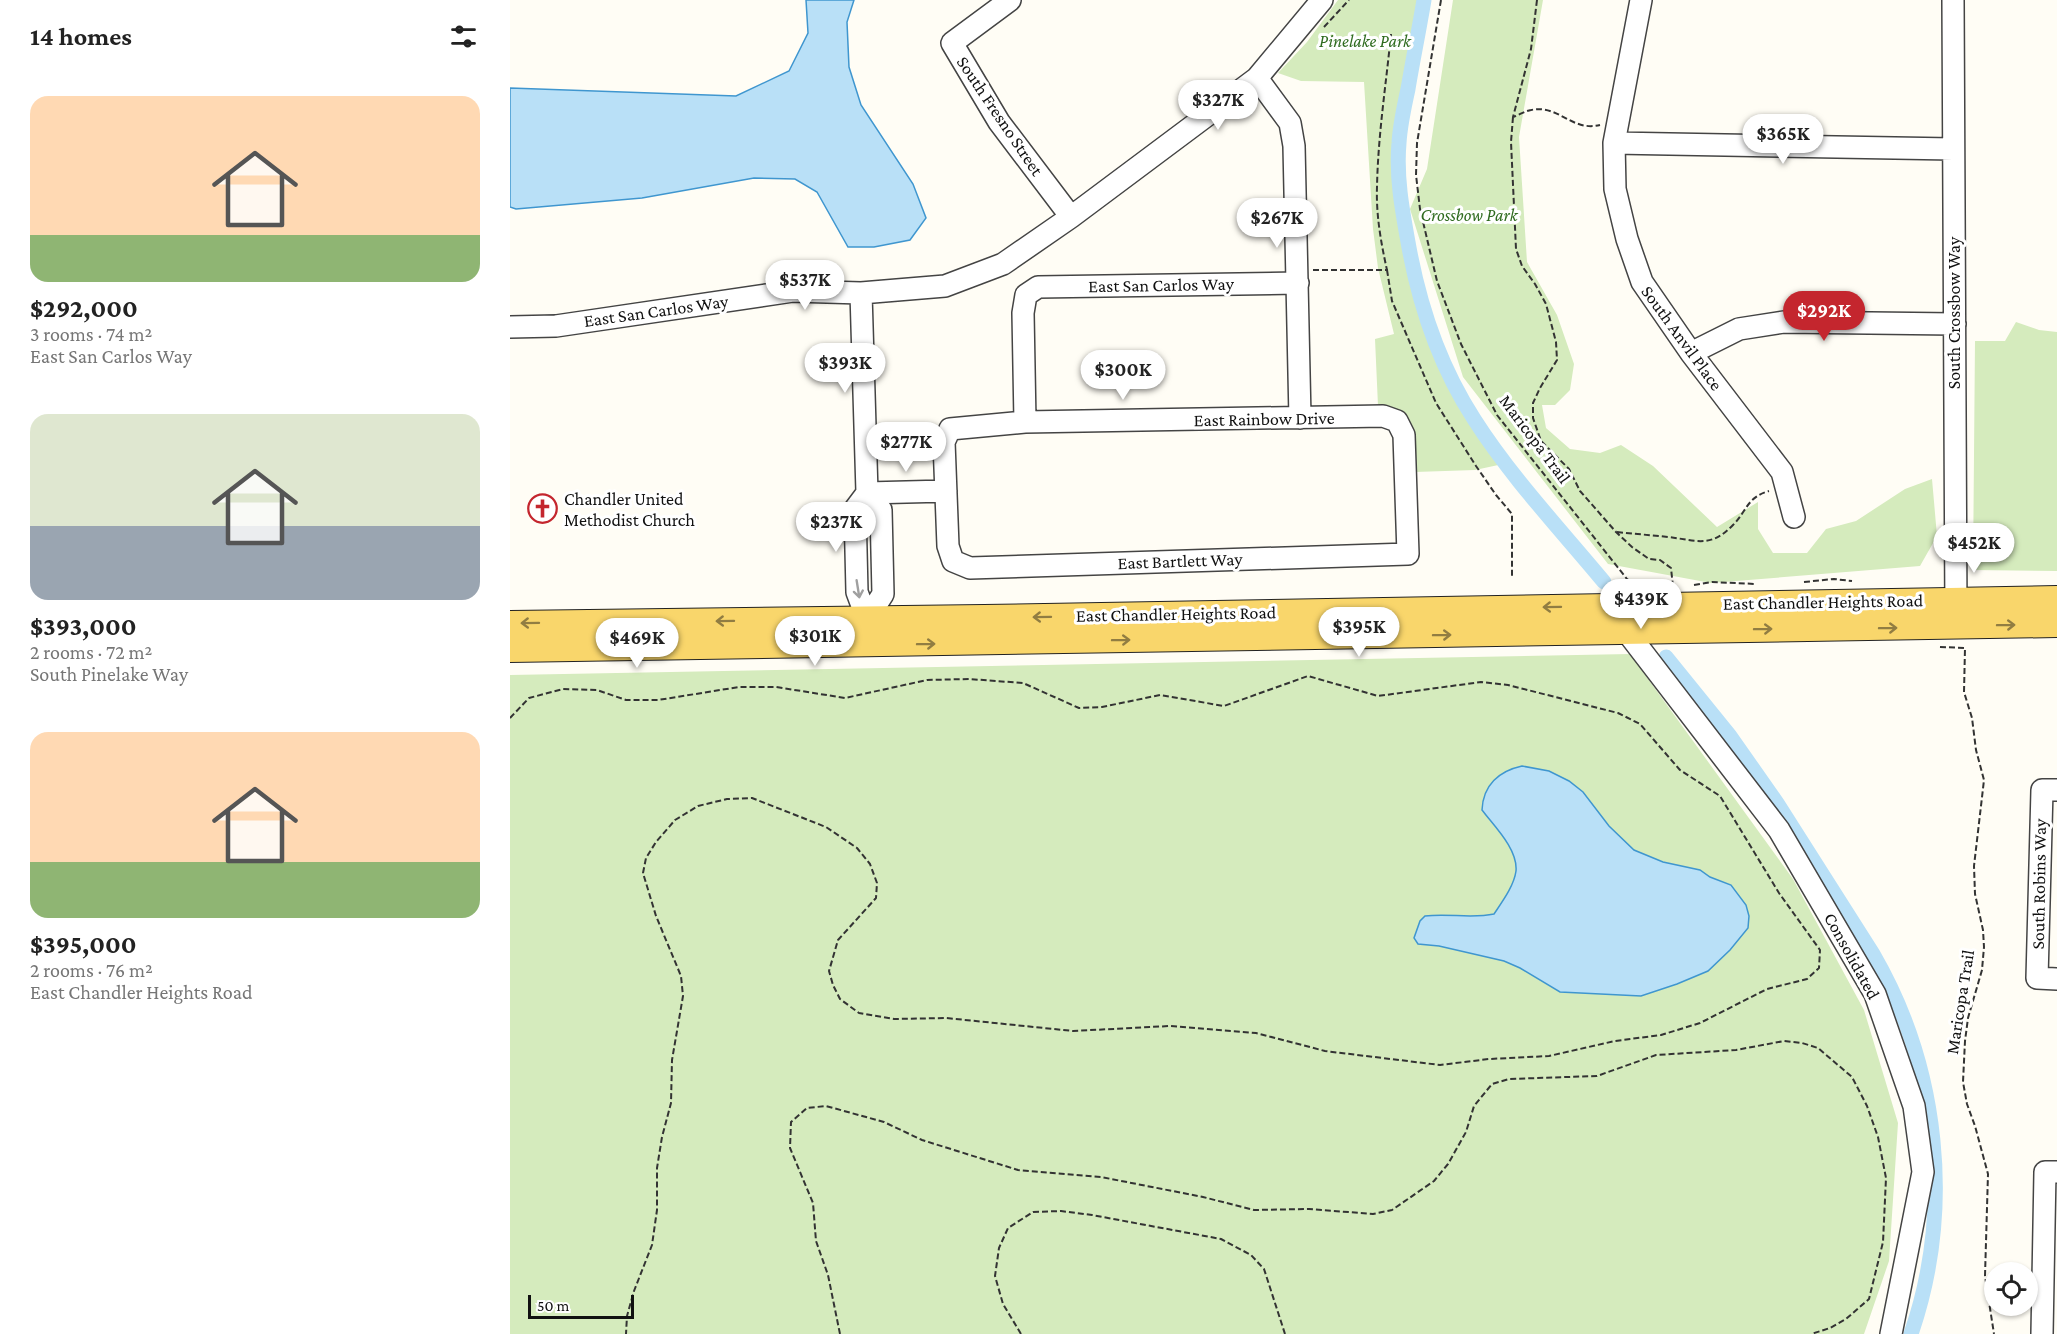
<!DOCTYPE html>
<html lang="en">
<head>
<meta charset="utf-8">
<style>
	body { margin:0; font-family:"Crimson Pro",serif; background:#f6f6f6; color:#222; height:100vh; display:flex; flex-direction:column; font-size:22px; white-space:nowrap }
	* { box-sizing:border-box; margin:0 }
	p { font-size:20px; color:#767676 }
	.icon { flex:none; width:33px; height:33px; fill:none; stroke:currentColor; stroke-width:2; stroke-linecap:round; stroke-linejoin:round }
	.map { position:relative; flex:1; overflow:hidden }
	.sheet { display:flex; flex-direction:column; background:#fff; width:510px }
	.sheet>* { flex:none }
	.controls { position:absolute; left:1474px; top:1262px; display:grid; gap:12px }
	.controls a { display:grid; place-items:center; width:54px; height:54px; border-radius:50%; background:#fff; box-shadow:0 2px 4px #0004; font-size:30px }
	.scale { position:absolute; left:18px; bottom:15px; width:106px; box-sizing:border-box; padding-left:6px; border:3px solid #111; border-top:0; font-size:16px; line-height:21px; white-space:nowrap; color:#111; -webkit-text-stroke:4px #fff; paint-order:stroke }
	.price { position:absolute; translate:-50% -51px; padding:0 14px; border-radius:21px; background:#fff; color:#222; font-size:20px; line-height:39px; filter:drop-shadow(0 2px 3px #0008) }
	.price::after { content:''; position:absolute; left:50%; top:36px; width:18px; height:14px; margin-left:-9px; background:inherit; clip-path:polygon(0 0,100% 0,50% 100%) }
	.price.current { background:#c4262e; color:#fff }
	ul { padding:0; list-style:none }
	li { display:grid; align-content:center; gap:12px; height:318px; padding:0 30px }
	li span { display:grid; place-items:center; height:186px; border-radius:18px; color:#555 }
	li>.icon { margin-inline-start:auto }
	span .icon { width:108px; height:108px; fill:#fffc; stroke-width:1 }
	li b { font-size:26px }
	h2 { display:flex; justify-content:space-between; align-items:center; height:72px; padding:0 30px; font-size:26px }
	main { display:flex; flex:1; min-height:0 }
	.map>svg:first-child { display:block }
</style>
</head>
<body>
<main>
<section class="sheet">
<h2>14 homes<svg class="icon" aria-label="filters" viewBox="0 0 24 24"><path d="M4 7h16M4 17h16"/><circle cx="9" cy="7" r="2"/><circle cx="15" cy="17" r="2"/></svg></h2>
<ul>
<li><span style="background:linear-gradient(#ffd9b3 75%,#8fb573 0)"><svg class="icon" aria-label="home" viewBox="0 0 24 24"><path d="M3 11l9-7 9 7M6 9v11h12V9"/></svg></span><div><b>$292,000</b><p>3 rooms · 74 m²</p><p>East San Carlos Way</p></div></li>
<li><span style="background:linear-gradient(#dfe7d0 60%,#9aa5b1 0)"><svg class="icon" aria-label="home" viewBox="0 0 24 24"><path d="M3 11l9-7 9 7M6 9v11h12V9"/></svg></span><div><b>$393,000</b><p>2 rooms · 72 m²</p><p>South Pinelake Way</p></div></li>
<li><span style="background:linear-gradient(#ffd9b3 70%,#8fb573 0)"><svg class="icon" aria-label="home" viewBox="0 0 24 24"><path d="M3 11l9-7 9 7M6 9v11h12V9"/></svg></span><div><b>$395,000</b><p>2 rooms · 76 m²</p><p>East Chandler Heights Road</p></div></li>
</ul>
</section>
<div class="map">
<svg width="1547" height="1334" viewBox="0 0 1547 1334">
	<rect width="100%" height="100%" fill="#fffdf5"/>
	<!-- green -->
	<path fill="#d5ebbd" d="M828 0H911L885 139V183L890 226 910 309 935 373 968 433 993 464 965 470 905 472C905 451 909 421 887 410 882 407 874 407 868 406L865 339 884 334 868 268 863 229 854 82 791 81 768 73 797 42Z
		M943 0H1033L1009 137 1017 262 1047 315 1064 364 1060 390 1045 405H1032L1036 428 1060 449 1090 453 1111 445 1143 466 1207 527 1248 502V529L1263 553H1297L1316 529 1346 521 1395 489 1422 479 1427 536 1410 566 1201 583 1098 564 953 377 900 209 917 169Z
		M1506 322 1529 330 1547 332V571L1463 570 1465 341H1495Z
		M1120 654 1283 879 1354 1010 1388 1123 1379 1261 1354 1334H0V675Z"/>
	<!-- water -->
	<path fill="#b9e0f7" stroke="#3f96cf" stroke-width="1.5" d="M296 0H344L337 22 339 67 351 105 403 184 416 218 400 240 364 247H338L307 192 285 179 244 178 132 198 6 209 0 207V88L226 96 279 71 298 33Z
		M1012 766 1039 771 1059 781 1073 792 1099 826 1124 850 1153 862 1190 870 1200 877 1221 885 1236 905 1239 916 1238 928 1220 950 1198 971 1167 984 1131 996 1050 992 1010 968 994 961 929 946 908 944 904 938 910 921 915 916C939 913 961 919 984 914 992 902 1004 886 1006 871 1008 849 984 826 972 810 973 785 989 771 1012 766Z"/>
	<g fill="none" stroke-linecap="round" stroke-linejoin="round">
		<!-- canal -->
		<path stroke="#b9e0f7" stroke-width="15" d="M914 0C909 30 903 59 898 89 894 107 890 125 889 143 886 176 892 209 898 242 909 305 929 365 964 419 1001 477 1050 529 1094 582
			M1156 657 1220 736 1267 803 1363 954C1429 1068 1444 1209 1401 1334"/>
		<defs>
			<path id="minor" d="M500 0 442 43 489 122 561 217
				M1131 0 1104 143 1105 189 1117 239 1132 282 1181 353 1272 472 1284 517
				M1443 0 1446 617
				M747 78 780 123 784 146 790 418
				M1104 143 1443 149
				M351 293 357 493 345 509 347 592 357 619 358 634
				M0 327 46 326 283 291 351 293 435 286 493 264 561 217 747 78 812 0
				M1181 353 1229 329 1274 322 1445 324
				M873 416 887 421 894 435 898 554 460 568 443 561 438 546 434 442 440 429 515 422Z
				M515 422 513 313 516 295 528 287 788 283
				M357 493 371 510 373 594 357 619
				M357 493 436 491
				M1117 632 1269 830 1365 994 1404 1106 1413 1172 1381 1334
				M1547 790H1532L1527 978 1547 979
				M1532 1334 1535 1172H1547"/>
			<path id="major" d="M0 624 474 618 1547 599
				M0 649 1547 624"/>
		</defs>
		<!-- minor casing -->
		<use href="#minor" stroke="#444" stroke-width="24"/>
		<!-- major casing -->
		<use href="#major" stroke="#222" stroke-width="28"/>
		<!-- path -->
		<path stroke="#333" stroke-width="2" stroke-dasharray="6 3" stroke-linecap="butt" d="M931 0 907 143 906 175 910 209 927 281 951 344 987 415 1117 579 1127 585
			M1027 0 1021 49 1003 117C1009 115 1015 111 1021 110 1049 104 1061 132 1090 125
			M814 27 839 0
			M1003 117 1001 142 1006 249 1012 266 1025 284 1036 304 1046 342 1047 360 1030 388 1023 403V418L1031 441 1059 469 1070 491 1106 532 1122 547 1139 559 1150 560 1161 568 1163 587
			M803 270H877C871 243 866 215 867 187 868 135 876 85 881 34
			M877 270 882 301 926 403 966 466 986 495 1002 514V578
			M1107 532C1124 534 1141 535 1158 537 1186 540 1200 549 1223 525 1237 511 1237 497 1259 491
			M1294 582 1324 579 1342 581
			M1184 585 1202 582 1246 584
			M1430 647 1455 648 1454 692 1462 718 1466 750 1474 780 1464 866 1465 894 1473 930 1474 947 1472 970 1458 1018 1455 1041 1453 1082 1457 1104 1465 1126 1478 1174 1475 1276 1484 1334
			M0 718 19 698 53 689 87 690 116 700H148L229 687H266L335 698 417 680 459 679 513 683 569 708 592 707 650 695 714 706 798 676 868 696 971 682 998 685 1108 713 1130 724 1170 770 1210 796 1269 893 1310 950 1309 968 1297 979 1257 989 1190 1023 1151 1035 1105 1041 1039 1056 979 1059 930 1065 815 1051 746 1033 660 1026 563 1031 436 1018 384 1019 349 1013 330 999 323 985 319 971 328 940 366 898 367 883 360 864 347 848 316 827 242 798 217 799 188 806 165 820 146 842 136 858 133 873 146 916 171 976 173 996 162 1060 161 1103 152 1137 147 1168V1210L142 1245 124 1291 117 1316 116 1334
			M330 1334 318 1275 306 1241 303 1203 280 1148 281 1122 297 1108 316 1106 374 1122 412 1140 508 1170 591 1177 693 1197 744 1210 799 1209 863 1214 882 1210 924 1181 938 1164 956 1132 964 1106 982 1084 999 1079 1087 1076 1146 1055 1226 1050 1274 1041 1292 1043 1308 1048 1342 1077 1357 1106 1368 1137 1376 1178 1373 1242 1359 1299 1336 1319 1320 1328 1301 1334
			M511 1334 493 1304 485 1276 489 1248 498 1228 523 1212 551 1211 582 1215 711 1239 741 1255 754 1269 775 1334"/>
		<!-- minor -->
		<use href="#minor" stroke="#fff" stroke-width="21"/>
		<!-- major -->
		<use href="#major" stroke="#f9d66b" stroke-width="26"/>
	</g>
	<!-- one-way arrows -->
	<defs><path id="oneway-shaft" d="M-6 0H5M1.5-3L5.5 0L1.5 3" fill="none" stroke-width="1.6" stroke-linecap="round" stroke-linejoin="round" transform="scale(1.5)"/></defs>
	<use stroke="#a0a0a0" href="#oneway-shaft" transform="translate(348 589) rotate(81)"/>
	<g stroke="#917d42">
		<use href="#oneway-shaft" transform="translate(1042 607) rotate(179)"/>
		<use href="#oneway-shaft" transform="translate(532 617) rotate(179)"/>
		<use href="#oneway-shaft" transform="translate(215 621) rotate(179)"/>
		<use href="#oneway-shaft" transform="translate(20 623) rotate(179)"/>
		<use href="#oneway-shaft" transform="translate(1496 625) rotate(-1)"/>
		<use href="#oneway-shaft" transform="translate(1378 628) rotate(-1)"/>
		<use href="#oneway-shaft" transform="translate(1253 629) rotate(-1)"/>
		<use href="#oneway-shaft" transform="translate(932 635) rotate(-1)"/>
		<use href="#oneway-shaft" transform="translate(611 640) rotate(-1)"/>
		<use href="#oneway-shaft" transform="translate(416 644) rotate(-1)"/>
	</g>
	<!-- icons -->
	<defs>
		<symbol id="church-ring" viewBox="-11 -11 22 22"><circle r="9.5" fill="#fff" stroke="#c4262e" stroke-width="1.5"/><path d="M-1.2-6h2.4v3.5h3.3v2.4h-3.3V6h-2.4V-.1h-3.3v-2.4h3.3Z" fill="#c4262e"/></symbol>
	</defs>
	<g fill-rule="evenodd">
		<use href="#church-ring" x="16" y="492" width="33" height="33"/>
	</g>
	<g text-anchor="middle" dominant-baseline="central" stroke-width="6" stroke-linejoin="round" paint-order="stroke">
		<!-- park labels -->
		<g font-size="18" font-style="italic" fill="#2f6b1f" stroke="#fff">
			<text x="855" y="41">Pinelake Park</text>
			<text x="959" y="215">Crossbow Park</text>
		</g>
		<!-- street labels -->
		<g font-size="18" fill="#111" stroke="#fff">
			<text transform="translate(490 116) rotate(56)">South Fresno Street</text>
			<text transform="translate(651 285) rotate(-1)">East San Carlos Way</text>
			<text transform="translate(146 311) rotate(-8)">East San Carlos Way</text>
			<text transform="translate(1444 313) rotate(-90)">South Crossbow Way</text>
			<text transform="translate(1172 338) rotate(54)">South Anvil Place</text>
			<text transform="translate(754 419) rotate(-1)">East Rainbow Drive</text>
			<text transform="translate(1025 439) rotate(53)">Maricopa Trail</text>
			<text transform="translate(670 561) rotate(-2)">East Bartlett Way</text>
			<text transform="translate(1313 602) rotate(-1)">East Chandler Heights Road</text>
			<text transform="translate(666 614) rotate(-1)">East Chandler Heights Road</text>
			<text transform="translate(1529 884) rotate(-89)">South Robins Way</text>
			<text transform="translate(1342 956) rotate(61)">Consolidated</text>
			<text transform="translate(1450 1002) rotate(-81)">Maricopa Trail</text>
		</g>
		<!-- poi labels -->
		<g font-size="18" fill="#111" stroke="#fff" text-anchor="start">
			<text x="54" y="499">Chandler United<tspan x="54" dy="21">Methodist Church</tspan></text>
		</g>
	</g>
</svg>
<div class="controls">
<a><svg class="icon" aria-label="locate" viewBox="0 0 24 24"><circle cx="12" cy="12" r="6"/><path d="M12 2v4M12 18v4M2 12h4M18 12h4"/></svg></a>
</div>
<div class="scale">50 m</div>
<b class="price" style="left:708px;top:131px">$327K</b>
<b class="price" style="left:1273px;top:165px">$365K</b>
<b class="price" style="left:767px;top:249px">$267K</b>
<b class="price" style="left:295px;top:311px">$537K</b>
<b class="price current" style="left:1314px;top:342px">$292K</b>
<b class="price" style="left:335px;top:394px">$393K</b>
<b class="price" style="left:613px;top:401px">$300K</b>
<b class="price" style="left:396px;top:473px">$277K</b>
<b class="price" style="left:326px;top:553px">$237K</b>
<b class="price" style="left:1464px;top:574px">$452K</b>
<b class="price" style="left:1131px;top:630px">$439K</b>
<b class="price" style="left:849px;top:658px">$395K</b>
<b class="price" style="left:305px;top:667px">$301K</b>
<b class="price" style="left:127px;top:669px">$469K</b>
</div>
</main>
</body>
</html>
